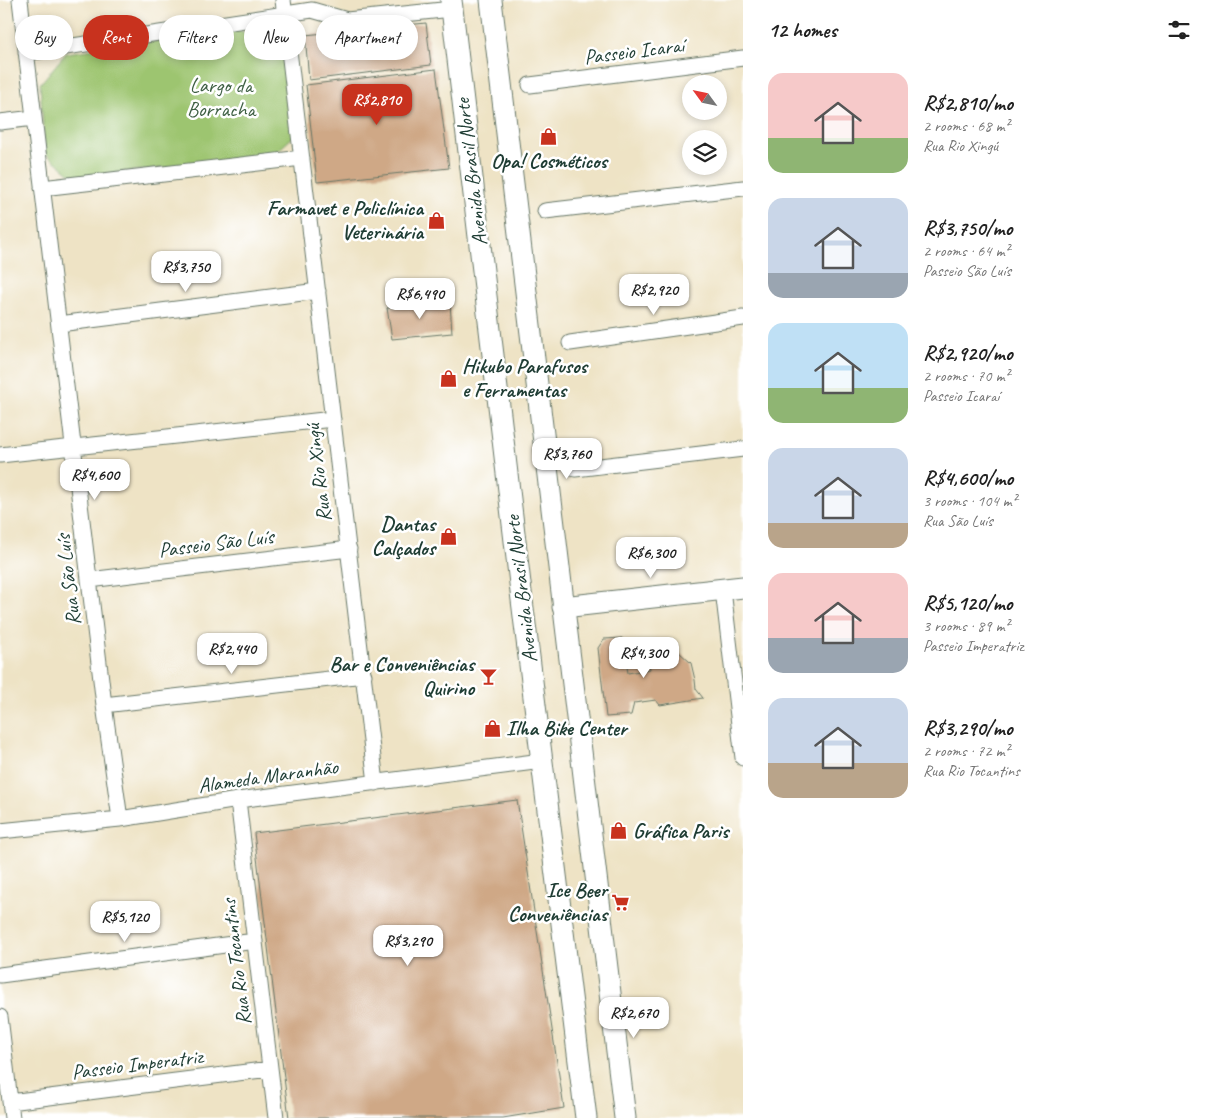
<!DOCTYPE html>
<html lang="en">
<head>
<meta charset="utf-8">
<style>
	body { margin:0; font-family:Caveat,sans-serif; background:#f2f2f2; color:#222; height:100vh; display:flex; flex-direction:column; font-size:19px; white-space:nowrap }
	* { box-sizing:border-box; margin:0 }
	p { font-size:16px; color:#767676 }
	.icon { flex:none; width:28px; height:28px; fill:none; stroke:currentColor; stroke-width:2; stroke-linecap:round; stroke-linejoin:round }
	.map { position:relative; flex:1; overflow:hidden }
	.side { display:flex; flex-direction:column; background:#fff; width:475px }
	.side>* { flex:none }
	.top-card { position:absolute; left:15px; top:15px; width:475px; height:45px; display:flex; gap:10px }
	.needle { width:32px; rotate:303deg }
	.buttons { position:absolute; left:682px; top:75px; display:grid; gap:10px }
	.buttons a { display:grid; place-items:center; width:45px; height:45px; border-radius:50%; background:#fff; box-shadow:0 2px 8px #0003; font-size:25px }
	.price { position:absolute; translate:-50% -42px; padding:0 11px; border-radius:10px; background:#fff; color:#222; font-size:16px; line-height:32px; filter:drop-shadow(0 1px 2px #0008) }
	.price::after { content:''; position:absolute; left:50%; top:30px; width:15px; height:11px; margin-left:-8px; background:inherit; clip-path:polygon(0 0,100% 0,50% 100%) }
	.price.selected { background:#c8321e; color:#fff }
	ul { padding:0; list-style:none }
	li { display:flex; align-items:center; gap:15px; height:125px; padding:0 25px }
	li span { display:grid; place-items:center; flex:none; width:140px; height:100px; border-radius:15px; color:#555 }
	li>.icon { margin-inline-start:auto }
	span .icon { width:60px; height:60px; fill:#fffc; stroke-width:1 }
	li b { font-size:21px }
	h2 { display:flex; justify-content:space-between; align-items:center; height:60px; padding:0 25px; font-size:21px }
	.chip { padding:0 18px; border-radius:22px; background:#fff; box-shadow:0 2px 8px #0003; font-size:18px; line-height:45px }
	.chip.selected { background:#c8321e; color:#fff }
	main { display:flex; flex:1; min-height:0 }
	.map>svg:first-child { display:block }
</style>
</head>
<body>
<main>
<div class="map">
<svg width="743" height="1118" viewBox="0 0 743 1118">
	<rect width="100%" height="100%" fill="#fff"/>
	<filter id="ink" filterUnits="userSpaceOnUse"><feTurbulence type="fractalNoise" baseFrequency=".02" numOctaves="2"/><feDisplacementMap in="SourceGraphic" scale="10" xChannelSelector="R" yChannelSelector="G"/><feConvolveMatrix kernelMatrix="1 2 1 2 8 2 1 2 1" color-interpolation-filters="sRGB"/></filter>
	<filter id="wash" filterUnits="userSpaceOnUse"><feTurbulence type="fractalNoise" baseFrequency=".0096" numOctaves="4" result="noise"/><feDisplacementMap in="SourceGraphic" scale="20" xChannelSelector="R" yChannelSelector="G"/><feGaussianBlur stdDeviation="1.12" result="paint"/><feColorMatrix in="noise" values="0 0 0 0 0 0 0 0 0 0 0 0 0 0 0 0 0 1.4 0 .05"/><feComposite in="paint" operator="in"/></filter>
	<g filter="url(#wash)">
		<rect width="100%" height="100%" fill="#eee3c5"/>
		<!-- green -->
		<path fill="#9dc570" stroke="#5e8152" d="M237 30 281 44 295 135 271 157 74 177 45 153 40 84 66 53Z"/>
		<g id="blocks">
			<!-- building -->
			<path fill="#cfa886" d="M426 23 431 65 309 80 305 35Z
				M436 69 449 168 317 182 306 85Z
				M450 302 452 333 392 339 387 308Z
				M622 638 628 673 650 669 647 651 679 652 691 663 695 680 696 689 703 698 660 705 656 700 634 703 631 715 606 717 598 648 604 639Z
				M517 800 564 1108 503 1118H289L254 833Z"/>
		</g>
	</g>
	<g filter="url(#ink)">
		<use href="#blocks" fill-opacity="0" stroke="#677767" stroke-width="1"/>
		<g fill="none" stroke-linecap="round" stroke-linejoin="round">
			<defs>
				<path id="street" d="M20 0 104 705 120 819
					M283 0 376 783
					M26 53 312 10 347 20 452 9
					M530 85 743 58
					M0 122 34 118
					M42 188 302 158
					M545 211 743 188
					M59 324 318 291
					M570 343 743 318
					M0 455 333 419
					M575 469 743 449
					M89 580 349 549
					M723 590 743 758
					M104 705 364 675
					M238 800 276 1118
					M0 831 120 819 238 800 542 761
					M0 975 255 941
					M0 1017 12 1118
					M10 1102 270 1069"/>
				<path id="secondary" d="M451 0 521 592 586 1118
					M491 0 625 1118
					M563 607 743 587"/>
			</defs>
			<!-- street casing -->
			<use href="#street" stroke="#677767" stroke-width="17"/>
			<!-- secondary casing -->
			<use href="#secondary" stroke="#677767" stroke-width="23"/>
			<!-- street -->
			<use href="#street" stroke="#fff" stroke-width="15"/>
			<!-- secondary -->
			<use href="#secondary" stroke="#fff" stroke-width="21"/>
		</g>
	</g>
	<!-- icons -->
	<defs>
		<symbol id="shop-bare" viewBox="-9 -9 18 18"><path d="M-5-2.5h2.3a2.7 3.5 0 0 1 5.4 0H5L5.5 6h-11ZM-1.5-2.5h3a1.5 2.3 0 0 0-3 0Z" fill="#c8321e" stroke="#fff" stroke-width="2.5" paint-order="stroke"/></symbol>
		<symbol id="bar-bare" viewBox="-9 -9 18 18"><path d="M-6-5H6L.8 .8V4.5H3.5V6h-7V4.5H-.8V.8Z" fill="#c8321e" stroke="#fff" stroke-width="2.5" paint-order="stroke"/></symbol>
		<symbol id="supermarket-bare" viewBox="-9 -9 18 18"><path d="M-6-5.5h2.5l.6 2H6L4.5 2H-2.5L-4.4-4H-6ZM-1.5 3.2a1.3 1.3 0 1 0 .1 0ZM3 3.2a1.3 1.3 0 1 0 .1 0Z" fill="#c8321e" stroke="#fff" stroke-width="2.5" paint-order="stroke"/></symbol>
	</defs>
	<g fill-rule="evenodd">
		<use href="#shop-bare" x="536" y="124" width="25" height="25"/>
		<use href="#shop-bare" x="424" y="208" width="25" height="25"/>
		<use href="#shop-bare" x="436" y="366" width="25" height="25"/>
		<use href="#shop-bare" x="436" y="524" width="25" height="25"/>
		<use href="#bar-bare" x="476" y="664" width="25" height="25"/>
		<use href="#shop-bare" x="480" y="716" width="25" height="25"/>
		<use href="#shop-bare" x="606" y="818" width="25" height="25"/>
		<use href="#supermarket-bare" x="608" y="890" width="25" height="25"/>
	</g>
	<g text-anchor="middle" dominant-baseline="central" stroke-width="5" stroke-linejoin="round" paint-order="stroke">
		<!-- street labels -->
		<g font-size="21" fill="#1f3d34" stroke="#fff">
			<text transform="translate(634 51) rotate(-7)">Passeio Icaraí</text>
			<text transform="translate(471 172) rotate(-97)">Avenida Brasil Norte</text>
			<text transform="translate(318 473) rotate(-97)">Rua Rio Xingú</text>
			<text transform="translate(216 543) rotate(-7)">Passeio São Luís</text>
			<text transform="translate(68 580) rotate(-97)">Rua São Luís</text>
			<text transform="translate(521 589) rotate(-97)">Avenida Brasil Norte</text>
			<text transform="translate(268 776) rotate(-8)">Alameda Maranhão</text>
			<text transform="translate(236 962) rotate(-97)">Rua Rio Tocantins</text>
			<text transform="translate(137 1064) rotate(-7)">Passeio Imperatriz</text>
		</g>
		<!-- park labels -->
		<g font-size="21" fill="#3e5f43" stroke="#fff">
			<text x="221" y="85">Largo da<tspan x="221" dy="24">Borracha</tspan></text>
		</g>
		<!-- poi labels -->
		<g font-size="21" font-weight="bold" fill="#1f3d34" stroke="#fff" text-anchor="end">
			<text x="549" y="161" text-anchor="middle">Opa! Cosméticos</text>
			<text x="423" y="208">Farmavet e Policlínica<tspan x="423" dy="24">Veterinária</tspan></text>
			<text x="462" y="366" text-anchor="start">Hikubo Parafusos<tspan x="462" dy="24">e Ferramentas</tspan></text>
			<text x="435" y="524">Dantas<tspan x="435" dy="24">Calçados</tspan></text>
			<text x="474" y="664">Bar e Conveniências<tspan x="474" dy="24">Quirino</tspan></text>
			<text x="506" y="728" text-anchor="start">Ilha Bike Center</text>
			<text x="633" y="831" text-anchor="start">Gráfica Paris</text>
			<text x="607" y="890">Ice Beer<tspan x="607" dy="24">Conveniências</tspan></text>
		</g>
	</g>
</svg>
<div class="buttons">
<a><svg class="needle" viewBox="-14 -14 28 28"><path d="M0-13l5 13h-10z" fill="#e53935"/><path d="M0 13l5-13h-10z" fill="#767676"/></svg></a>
<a><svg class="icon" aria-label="layers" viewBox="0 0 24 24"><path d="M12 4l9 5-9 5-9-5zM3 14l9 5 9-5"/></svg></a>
</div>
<b class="price selected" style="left:377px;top:126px">R$2,810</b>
<b class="price" style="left:186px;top:293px">R$3,750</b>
<b class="price" style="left:654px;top:316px">R$2,920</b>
<b class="price" style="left:420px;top:320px">R$6,490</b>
<b class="price" style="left:567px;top:480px">R$3,760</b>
<b class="price" style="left:95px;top:501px">R$4,600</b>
<b class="price" style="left:651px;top:579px">R$6,300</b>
<b class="price" style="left:232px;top:675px">R$2,440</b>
<b class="price" style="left:644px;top:679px">R$4,300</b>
<b class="price" style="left:125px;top:943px">R$5,120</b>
<b class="price" style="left:408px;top:967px">R$3,290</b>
<b class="price" style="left:634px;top:1039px">R$2,670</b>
<div class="top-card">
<a class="chip">Buy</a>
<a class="chip selected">Rent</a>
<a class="chip">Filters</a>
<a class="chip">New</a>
<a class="chip">Apartment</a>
</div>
</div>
<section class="side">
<h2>12 homes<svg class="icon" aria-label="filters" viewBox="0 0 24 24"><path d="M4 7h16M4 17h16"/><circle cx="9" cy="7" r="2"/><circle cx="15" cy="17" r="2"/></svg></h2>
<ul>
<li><span style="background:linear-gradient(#f6c9c9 65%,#8fb573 0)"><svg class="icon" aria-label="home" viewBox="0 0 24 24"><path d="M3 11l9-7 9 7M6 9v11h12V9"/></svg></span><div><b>R$2,810/mo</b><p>2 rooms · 68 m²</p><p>Rua Rio Xingú</p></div></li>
<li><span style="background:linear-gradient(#c9d6e8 75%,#9aa5b1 0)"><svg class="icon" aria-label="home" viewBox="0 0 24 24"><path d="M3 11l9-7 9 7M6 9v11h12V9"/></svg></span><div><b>R$3,750/mo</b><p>2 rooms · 64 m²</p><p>Passeio São Luís</p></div></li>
<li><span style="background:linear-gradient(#bfe0f5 65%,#8fb573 0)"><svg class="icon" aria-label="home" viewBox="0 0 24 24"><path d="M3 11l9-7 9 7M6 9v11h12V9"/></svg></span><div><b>R$2,920/mo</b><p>2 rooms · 70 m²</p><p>Passeio Icaraí</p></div></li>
<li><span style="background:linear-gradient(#c9d6e8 75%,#b9a48a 0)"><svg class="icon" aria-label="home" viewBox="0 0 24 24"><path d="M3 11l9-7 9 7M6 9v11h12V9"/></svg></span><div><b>R$4,600/mo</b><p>3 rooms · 104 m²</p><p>Rua São Luís</p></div></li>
<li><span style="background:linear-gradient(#f6c9c9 65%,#9aa5b1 0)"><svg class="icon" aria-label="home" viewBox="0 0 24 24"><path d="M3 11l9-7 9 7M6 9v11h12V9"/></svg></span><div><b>R$5,120/mo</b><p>3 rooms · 89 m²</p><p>Passeio Imperatriz</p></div></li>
<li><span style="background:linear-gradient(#c9d6e8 65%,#b9a48a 0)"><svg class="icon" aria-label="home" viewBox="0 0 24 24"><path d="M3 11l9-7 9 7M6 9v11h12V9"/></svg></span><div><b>R$3,290/mo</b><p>2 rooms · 72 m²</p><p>Rua Rio Tocantins</p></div></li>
</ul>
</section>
</main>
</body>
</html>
